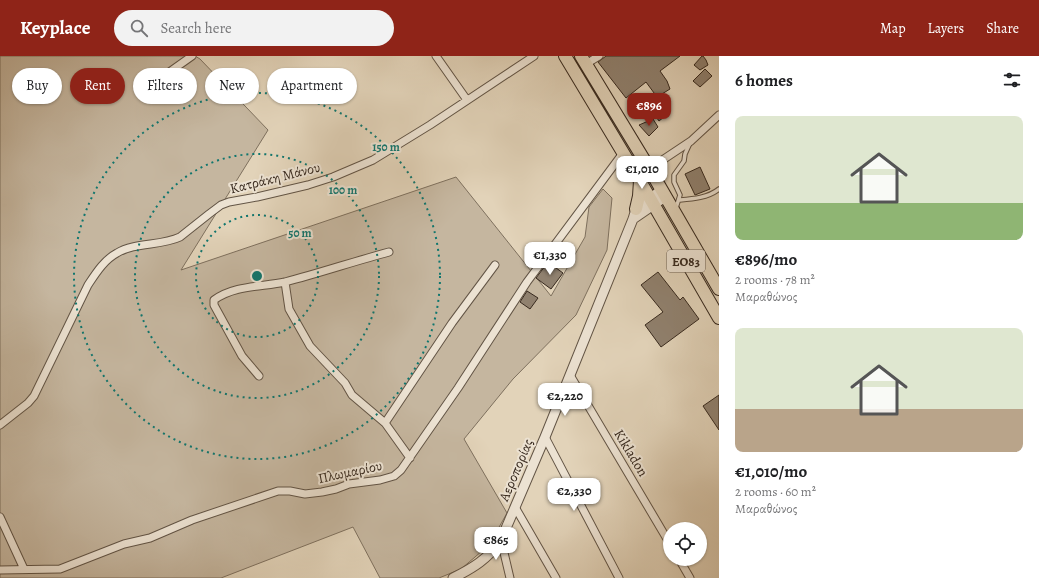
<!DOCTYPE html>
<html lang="en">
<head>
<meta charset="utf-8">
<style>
	body { margin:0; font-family:Alegreya,serif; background:#f2f2f2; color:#202124; height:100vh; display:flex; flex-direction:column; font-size:15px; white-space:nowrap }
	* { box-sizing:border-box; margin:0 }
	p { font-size:13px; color:#757577 }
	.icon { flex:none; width:22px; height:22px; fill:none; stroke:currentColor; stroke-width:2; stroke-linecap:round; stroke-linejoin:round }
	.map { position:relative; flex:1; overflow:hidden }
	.drawer { display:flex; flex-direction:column; background:#fff; width:320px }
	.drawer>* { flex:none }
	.hud { position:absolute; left:12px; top:12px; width:380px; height:36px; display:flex; gap:8px }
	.tools { position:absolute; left:663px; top:466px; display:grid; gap:8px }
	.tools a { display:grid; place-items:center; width:44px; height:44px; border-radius:50%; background:#fff; box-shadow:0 1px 3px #0004; font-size:20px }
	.price { position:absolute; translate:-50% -34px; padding:0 9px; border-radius:8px; background:#fff; color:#222; font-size:13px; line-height:26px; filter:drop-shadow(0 1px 2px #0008) }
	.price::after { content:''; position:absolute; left:50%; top:24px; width:12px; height:9px; margin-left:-6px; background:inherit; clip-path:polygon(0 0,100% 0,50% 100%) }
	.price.active { background:#8f2418; color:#fff }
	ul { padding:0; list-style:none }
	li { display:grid; align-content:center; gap:8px; height:212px; padding:0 16px }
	li span { display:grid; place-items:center; height:124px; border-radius:8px; color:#555 }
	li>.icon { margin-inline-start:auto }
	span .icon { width:72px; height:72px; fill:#fffc; stroke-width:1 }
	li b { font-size:17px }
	h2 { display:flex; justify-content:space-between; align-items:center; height:48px; padding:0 16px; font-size:17px }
	.pill { padding:0 14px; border-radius:18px; background:#fff; box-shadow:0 1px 3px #0004; font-size:14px; line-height:36px }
	.pill.active { background:#8f2418; color:#fff }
	header { display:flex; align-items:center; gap:24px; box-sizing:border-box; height:56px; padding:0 20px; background:#8f2418; color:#fff }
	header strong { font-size:19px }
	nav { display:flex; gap:22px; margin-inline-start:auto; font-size:14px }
	.search { width:280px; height:36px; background:#f2f2f2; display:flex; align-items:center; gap:10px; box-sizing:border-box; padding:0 14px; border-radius:22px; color:#757577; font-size:15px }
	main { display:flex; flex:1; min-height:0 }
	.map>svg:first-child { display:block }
</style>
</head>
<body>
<header>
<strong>Keyplace</strong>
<div class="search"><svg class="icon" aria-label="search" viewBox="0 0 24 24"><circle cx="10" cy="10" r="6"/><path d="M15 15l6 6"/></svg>Search here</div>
<nav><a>Map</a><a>Layers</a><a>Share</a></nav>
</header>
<main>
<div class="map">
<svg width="719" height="522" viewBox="0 0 719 522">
	<rect width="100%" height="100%" fill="#e2d3b9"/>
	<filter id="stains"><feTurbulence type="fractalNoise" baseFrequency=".005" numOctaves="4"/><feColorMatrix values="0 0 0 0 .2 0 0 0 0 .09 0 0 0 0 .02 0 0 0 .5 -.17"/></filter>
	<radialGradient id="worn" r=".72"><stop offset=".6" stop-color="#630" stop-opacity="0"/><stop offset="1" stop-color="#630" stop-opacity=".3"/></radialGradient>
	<!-- green -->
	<path fill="#c5b69f" stroke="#7e705e" d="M0 0H195L200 3 268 74 181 214 456 121 551 240 585 181 589 151 603 133 612 142 607 194 576 259 513 323 464 383 507 457 489 489 461 513 439 522H380L353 471 221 522H0Z"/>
	<!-- building -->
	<path fill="#90816f" stroke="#37291e" d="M606 0H680L660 15 667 25 670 33 657 41 646 26 626 42 598 6Z
		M702 0H703L706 4 708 9 700 14 694 9Z
		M705 13 712 20 700 31 693 25Z
		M659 44 670 56 659 65 650 52Z
		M653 63 658 71 649 80 639 69Z
		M700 111 710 133 695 139 685 118Z
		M548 206 563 217 551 233 536 222Z
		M658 216 680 244 683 241 699 263 661 291 645 269 663 256 641 229Z
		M527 235 538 242 530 253 520 246Z
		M719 339V374L703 350Z"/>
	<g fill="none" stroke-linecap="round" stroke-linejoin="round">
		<defs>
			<path id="service" d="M679 144C692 143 708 142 719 133
				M676 152 680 139 674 126V119L684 105 685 98 690 87"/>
			<path id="minor" d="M436 0 467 44
				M586 8 599 0
				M168 17 192 0
				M637 121 691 85 719 59
				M285 226 289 253 310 290 345 327 352 339 385 367 410 402
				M570 319 670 488
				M259 320 242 300 214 249V244C235 229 262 231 285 226 320 217 355 205 389 196
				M385 367 452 267 495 209
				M0 369 28 347 34 340 88 229C96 217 104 204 117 197 135 186 161 190 180 181L209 158 221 149 229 146 257 141 308 129 333 121 373 104 430 69 534 0
				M545 381 619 522
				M515 451 556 522
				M0 461 24 513
				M501 484 510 522
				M679 503 690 522
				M0 514 60 513 124 488 150 482 192 464 278 435H290L305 438 322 436 336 433 349 428 380 424 394 420 401 414 458 332 527 226 623 97"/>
			<path id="tertiary" d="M633 163 665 141
				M453 522C473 512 488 503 501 484L545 381 633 163 636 153 661 134"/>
			<path id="primary" d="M565 0 640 125 719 262
				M581 0 649 112 719 233
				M636 153 639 140 640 125"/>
		</defs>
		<!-- service casing -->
		<use href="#service" stroke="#625445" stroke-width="5.5"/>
		<!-- minor casing -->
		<use href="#minor" stroke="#625445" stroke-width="9"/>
		<!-- tertiary casing -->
		<use href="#tertiary" stroke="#625445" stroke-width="11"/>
		<!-- primary casing -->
		<use href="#primary" stroke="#37291e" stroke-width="14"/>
		<!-- service -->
		<use href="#service" stroke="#ece2d2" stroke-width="3.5"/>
		<!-- minor -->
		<use href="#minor" stroke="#ece2d2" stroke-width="7"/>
		<!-- tertiary -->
		<use href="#tertiary" stroke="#ece2d2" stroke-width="9"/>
		<!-- primary -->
		<use href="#primary" stroke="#e2d3b9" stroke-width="12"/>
	</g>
	<!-- distance rings -->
	<g fill="none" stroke="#0f766e" stroke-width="2" stroke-dasharray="2 4">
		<circle cx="257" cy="220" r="61"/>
		<circle cx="257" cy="220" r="122"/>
		<circle cx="257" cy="220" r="183"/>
	</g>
	<g text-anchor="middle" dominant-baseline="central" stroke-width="4" stroke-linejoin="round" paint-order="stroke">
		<!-- shield labels -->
		<rect fill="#ece2d2" stroke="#6d6054" stroke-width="1" x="667" y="194" width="38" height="22" rx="3"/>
		<g font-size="13" font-weight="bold" fill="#37291e">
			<text x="686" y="205">ΕΟ83</text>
		</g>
		<!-- street labels -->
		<g font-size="14" fill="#37291e" stroke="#ece2d2">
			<text transform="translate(275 122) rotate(-14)">Κατράκη Μάνου</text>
			<text transform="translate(631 397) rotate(59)">Kikladon</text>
			<text transform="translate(516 414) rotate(-67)">Αεροπορίας</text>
			<text transform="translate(350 416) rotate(-12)">Πλωμαρίου</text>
		</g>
	</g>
	<circle cx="257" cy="220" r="6" fill="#0f766e" stroke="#ece2d2" stroke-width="2"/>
	<g font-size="12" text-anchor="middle" font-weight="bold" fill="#0f766e" stroke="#ece2d2" stroke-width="4" stroke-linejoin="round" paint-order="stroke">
		<text x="386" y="95">150 m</text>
		<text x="343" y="138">100 m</text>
		<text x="300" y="181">50 m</text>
	</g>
	<rect width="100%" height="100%" filter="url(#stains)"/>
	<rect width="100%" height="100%" fill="url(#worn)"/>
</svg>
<div class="tools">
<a><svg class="icon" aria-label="locate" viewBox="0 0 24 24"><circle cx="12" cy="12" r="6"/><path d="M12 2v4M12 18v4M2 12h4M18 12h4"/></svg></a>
</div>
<b class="price active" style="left:649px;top:71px">€896</b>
<b class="price" style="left:642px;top:134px">€1,010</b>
<b class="price" style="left:550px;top:220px">€1,330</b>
<b class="price" style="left:565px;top:361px">€2,220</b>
<b class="price" style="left:574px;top:456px">€2,330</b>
<b class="price" style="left:496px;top:505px">€865</b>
<div class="hud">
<a class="pill">Buy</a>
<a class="pill active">Rent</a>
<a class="pill">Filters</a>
<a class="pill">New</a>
<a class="pill">Apartment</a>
</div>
</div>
<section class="drawer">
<h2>6 homes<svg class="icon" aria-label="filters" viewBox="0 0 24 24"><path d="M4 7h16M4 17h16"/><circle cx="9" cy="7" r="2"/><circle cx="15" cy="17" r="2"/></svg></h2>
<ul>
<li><span style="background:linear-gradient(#dfe7d0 70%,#8fb573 0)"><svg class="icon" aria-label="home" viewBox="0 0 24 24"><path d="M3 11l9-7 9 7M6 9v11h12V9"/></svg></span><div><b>€896/mo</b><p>2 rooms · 78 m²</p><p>Μαραθώνος</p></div></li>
<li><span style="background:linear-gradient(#dfe7d0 65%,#b9a48a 0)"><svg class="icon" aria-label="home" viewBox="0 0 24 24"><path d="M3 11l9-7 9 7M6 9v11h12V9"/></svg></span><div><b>€1,010/mo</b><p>2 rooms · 60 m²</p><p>Μαραθώνος</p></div></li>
</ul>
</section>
</main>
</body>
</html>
